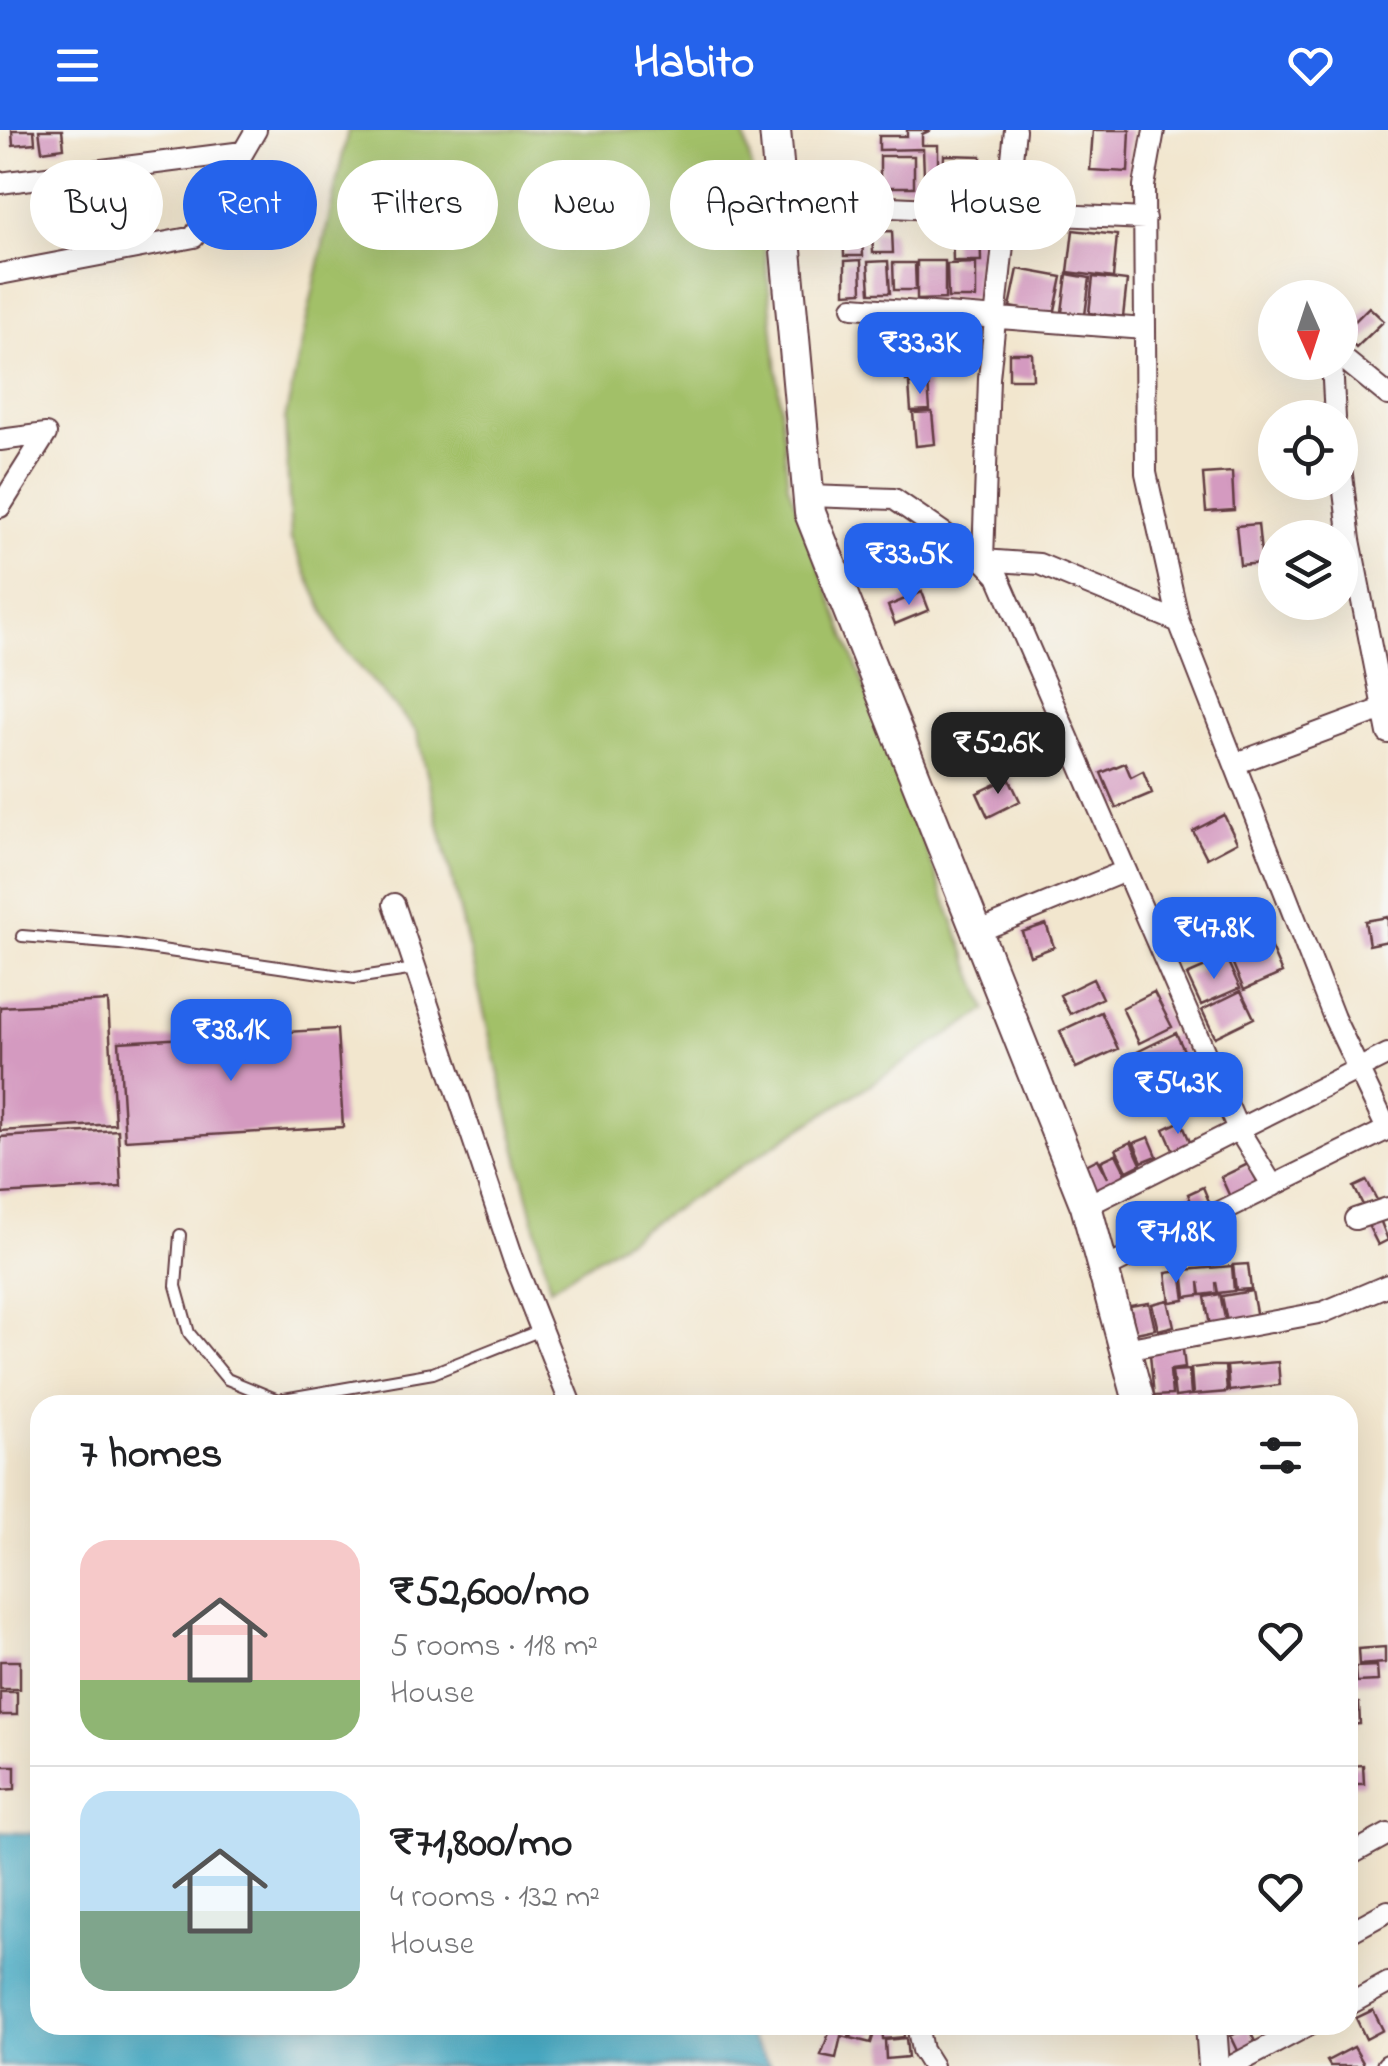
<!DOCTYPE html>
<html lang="en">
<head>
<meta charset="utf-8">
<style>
	body { margin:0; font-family:"Indie Flower",sans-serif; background:#f2f2f2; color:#202124; height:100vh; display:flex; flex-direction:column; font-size:38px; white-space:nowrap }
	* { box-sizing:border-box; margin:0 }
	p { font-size:32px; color:#757577 }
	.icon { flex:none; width:55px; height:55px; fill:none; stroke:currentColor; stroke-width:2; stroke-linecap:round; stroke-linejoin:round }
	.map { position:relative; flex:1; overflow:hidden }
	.drawer { position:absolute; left:30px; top:1265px; width:1328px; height:640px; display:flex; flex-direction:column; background:#fff; border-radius:30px; box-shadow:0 10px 40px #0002 }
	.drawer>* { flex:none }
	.banner { position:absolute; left:30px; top:30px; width:1330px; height:90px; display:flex; gap:20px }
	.needle { width:65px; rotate:177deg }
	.controls { position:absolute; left:1258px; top:150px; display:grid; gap:20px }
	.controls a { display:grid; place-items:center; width:100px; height:100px; border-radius:50%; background:#fff; box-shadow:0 10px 40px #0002; font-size:50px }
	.price { position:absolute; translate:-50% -85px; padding:0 22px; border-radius:20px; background:#2563eb; color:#fff; font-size:32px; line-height:65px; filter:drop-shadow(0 2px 5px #0008) }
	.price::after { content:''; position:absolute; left:50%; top:60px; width:30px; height:22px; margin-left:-15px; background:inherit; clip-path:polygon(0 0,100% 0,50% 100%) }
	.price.on { background:#222; color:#fff }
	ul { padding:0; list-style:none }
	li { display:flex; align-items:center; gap:30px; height:250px; padding:0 50px }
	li+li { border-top:2px solid #e0e0e0 }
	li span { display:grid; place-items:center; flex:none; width:280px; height:200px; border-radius:30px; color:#555 }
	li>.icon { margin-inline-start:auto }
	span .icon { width:120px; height:120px; fill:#fffc; stroke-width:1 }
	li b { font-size:42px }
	h2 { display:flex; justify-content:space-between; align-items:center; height:120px; padding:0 50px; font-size:42px }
	.pill { padding:0 35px; border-radius:45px; background:#fff; box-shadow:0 10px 40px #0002; font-size:35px; line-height:90px }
	.pill.on { background:#2563eb; color:#fff }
	header { display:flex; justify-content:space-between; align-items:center; height:130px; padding:0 50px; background:#2563eb; color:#fff; font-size:45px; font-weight:800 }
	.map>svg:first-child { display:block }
</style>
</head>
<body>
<header><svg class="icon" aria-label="menu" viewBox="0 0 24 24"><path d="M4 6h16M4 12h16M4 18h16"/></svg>Habito<svg class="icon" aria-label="heart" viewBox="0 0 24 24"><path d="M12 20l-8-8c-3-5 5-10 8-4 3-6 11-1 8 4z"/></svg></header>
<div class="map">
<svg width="1388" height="1936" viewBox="0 0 1388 1936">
	<rect width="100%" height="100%" fill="#f6f6f2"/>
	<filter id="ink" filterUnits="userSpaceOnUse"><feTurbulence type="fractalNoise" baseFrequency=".01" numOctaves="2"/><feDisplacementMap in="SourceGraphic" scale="20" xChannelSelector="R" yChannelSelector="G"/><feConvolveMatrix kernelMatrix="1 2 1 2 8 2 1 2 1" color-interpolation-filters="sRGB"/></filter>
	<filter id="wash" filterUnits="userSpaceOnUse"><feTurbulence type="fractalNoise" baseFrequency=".0048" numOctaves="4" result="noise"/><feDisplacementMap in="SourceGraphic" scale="40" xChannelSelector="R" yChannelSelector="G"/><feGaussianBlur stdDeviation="2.25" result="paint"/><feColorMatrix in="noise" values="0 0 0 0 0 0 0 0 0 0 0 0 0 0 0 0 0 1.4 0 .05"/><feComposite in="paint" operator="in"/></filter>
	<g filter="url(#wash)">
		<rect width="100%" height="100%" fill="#f2e6ce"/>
		<!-- green -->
		<path fill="#a2c068" stroke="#76704a" stroke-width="2.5" d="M348 0H743L761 78 788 355 987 880 550 1158 417 602 338 512 291 410 285 290Z"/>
		<!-- water -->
		<path fill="#48adc7" stroke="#496679" stroke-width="2.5" d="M0 1702 40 1704V1895H740L771 1936H0Z"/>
		<g id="blocks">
			<!-- building -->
			<path fill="#d49ac0" d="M12 0H34L35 13 13 15Z
				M39 0H62L64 18 42 21Z
				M907 0H931L922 4V15H938V45H924L923 19 879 20V6H907Z
				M1093 0H1130L1128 42 1090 40Z
				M944 25 981 26V56L943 55Z
				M880 26H914V57H880Z
				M861 89 863 126H844L843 90Z
				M952 92H980L981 131H953Z
				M1073 100 1117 105 1113 148 1068 142Z
				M892 101 893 123H873L872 102Z
				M861 130 862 162 845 163V131Z
				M888 131 890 163H870L868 132Z
				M917 131H945V169L917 170Z
				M893 133H915L916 160H894Z
				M976 133V168H948L947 134Z
				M1018 139 1062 147 1054 185 1010 177Z
				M1067 144 1090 148 1085 185 1062 182Z
				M1093 147 1127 151 1123 187 1089 183Z
				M1369 177 1384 191 1356 218 1342 204Z
				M1009 223H1032L1033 249H1009Z
				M924 234 925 250 906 251 905 235Z
				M928 252 930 280 911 281 909 254Z
				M932 282 935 314 916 316 913 283Z
				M1232 342 1234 380 1206 382 1203 344Z
				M1258 394 1262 433 1240 435 1236 396Z
				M922 462 929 480 895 494 888 476Z
				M1125 633 1131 647 1143 641 1152 663 1116 678 1101 643Z
				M1009 648 1020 671 988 687 977 663Z
				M1224 685 1237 712 1207 728 1193 701Z
				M1388 787V811L1369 815 1365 791Z
				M1046 794 1054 817 1030 826 1022 802Z
				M1268 811 1282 843 1244 860 1230 827Z
				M1226 828 1240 858 1201 875 1187 845Z
				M1093 849 1102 868 1070 884 1060 865Z
				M1241 861 1254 888 1215 907 1202 880Z
				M1154 862 1172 897 1139 913 1122 878Z
				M108 871 115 994 0 1001V877Z
				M1101 882 1118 919 1076 938 1060 901Z
				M337 899 343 997 125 1010 119 912Z
				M1176 903 1186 925 1145 944 1135 923Z
				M1181 991 1191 1014 1174 1022 1164 999Z
				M118 1000 121 1057 0 1064V1007Z
				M1149 1007 1157 1026 1142 1032 1134 1013Z
				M1131 1012 1141 1034 1127 1041 1116 1019Z
				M1116 1024 1126 1044 1096 1061 1084 1036 1098 1029 1108 1048 1101 1031Z
				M1248 1034 1259 1055 1231 1069 1221 1047Z
				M1367 1051 1377 1070 1364 1077 1354 1057Z
				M1203 1057 1213 1081 1197 1087 1188 1064Z
				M1141 1087 1151 1110 1136 1116 1126 1093Z
				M1379 1087 1388 1110 1378 1115 1367 1093Z
				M1248 1134 1251 1159 1236 1160 1233 1135Z
				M1232 1136 1234 1161 1218 1163 1216 1152 1217 1163 1201 1165 1199 1152 1200 1165 1186 1167 1183 1140Z
				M1181 1141 1185 1170 1170 1172 1166 1143Z
				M1252 1161 1257 1188 1227 1192 1222 1166Z
				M1220 1164 1226 1193 1210 1196 1205 1167Z
				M1168 1170 1174 1196 1158 1200 1152 1174Z
				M1149 1173 1155 1199 1136 1203 1130 1176Z
				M1182 1211 1185 1238 1170 1240 1172 1265 1154 1266 1149 1214Z
				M1278 1232 1280 1255 1229 1261 1227 1236Z
				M1209 1236H1225L1227 1262 1193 1265 1191 1238Z
				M1189 1240 1191 1265 1175 1267 1172 1241Z
				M1385 1517V1533L1359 1535 1358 1519Z
				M0 1531H20V1559H0Z
				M1377 1536 1378 1551 1356 1552 1355 1537Z
				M0 1562H17V1585H0Z
				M1348 1573H1359L1360 1594 1348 1595Z
				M1363 1635 1364 1654H1348V1636Z
				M0 1636H15V1659L0 1660Z
				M1373 1880 1383 1900 1366 1909 1356 1888Z
				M832 1895H852L849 1908 841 1906 836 1928 821 1925Z
				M855 1895 875 1900 871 1913 851 1908Z
				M882 1895H903L904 1907 883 1909Z
				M1248 1897 1258 1918 1241 1927 1231 1906Z
				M906 1908 908 1927 886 1929 885 1910Z
				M1354 1917 1365 1936H1330L1327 1931Z"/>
		</g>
	</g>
	<g filter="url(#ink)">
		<use href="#blocks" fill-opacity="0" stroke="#633d43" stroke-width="2.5"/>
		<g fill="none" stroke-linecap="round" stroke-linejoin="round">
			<defs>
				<path id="lane" d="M22 806 120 814 355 848 415 839
					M180 1105 176 1156 189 1203 227 1249 278 1270 433 1243 541 1200"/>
				<path id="street" d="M1015 0 989 248 983 430 1039 434 1179 492 1334 888 1387 999
					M1154 0 1144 56 1146 343 1179 492
					M0 53 243 22
					M784 72 1145 89
					M0 144 194 107 256 0
					M853 177 1145 199
					M1340 226 1388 265
					M1332 232 1335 288
					M0 310 46 304 0 377
					M1340 329 1350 410 1388 603
					M809 366 894 369 983 430 998 446 1238 999 1273 1056
					M1237 633 1388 577
					M394 774 514 1131 571 1275
					M977 802 1125 741
					M1086 1076 1388 924
					M1355 1089 1388 1078
					M1104 1139 1388 999
					M1125 1219 1324 1182 1388 1155
					M1348 1726 1388 1704
					M1348 1803 1388 1781
					M1348 1875 1388 1853
					M917 1895 922 1920 932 1936
					M1232 1936 1309 1895
					M1387 1936 1388 1935"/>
				<path id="secondary" d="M775 0 810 383 1086 1076 1140 1275
					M1211 1895 1214 1936"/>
			</defs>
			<!-- lane casing -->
			<use href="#lane" stroke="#633d43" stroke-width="14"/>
			<!-- street casing -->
			<use href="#street" stroke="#633d43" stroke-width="24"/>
			<!-- secondary casing -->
			<use href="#secondary" stroke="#633d43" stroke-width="34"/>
			<!-- lane -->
			<use href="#lane" stroke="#fff" stroke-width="10"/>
			<!-- street -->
			<use href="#street" stroke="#fff" stroke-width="20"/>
			<!-- secondary -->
			<use href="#secondary" stroke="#fff" stroke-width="30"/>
		</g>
	</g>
</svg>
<div class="controls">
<a><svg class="needle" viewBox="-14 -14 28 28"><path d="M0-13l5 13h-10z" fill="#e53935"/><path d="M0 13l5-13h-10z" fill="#757577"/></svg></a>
<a><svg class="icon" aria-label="locate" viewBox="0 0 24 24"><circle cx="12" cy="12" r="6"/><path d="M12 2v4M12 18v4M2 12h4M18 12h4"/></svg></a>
<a><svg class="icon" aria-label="layers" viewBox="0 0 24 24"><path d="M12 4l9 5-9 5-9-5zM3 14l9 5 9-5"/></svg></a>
</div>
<b class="price" style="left:920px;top:267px">₹33.3K</b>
<b class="price" style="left:909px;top:478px">₹33.5K</b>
<b class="price on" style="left:998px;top:667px">₹52.6K</b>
<b class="price" style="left:1214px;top:852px">₹47.8K</b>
<b class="price" style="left:231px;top:954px">₹38.1K</b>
<b class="price" style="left:1178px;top:1007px">₹54.3K</b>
<b class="price" style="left:1176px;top:1156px">₹71.8K</b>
<div class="banner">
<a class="pill">Buy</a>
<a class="pill on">Rent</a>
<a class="pill">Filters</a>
<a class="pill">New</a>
<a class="pill">Apartment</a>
<a class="pill">House</a>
</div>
<section class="drawer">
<h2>7 homes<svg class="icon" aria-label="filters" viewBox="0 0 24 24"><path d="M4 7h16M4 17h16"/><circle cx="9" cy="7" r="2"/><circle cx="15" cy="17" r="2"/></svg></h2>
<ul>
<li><span style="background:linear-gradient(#f6c9c9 70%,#8fb573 0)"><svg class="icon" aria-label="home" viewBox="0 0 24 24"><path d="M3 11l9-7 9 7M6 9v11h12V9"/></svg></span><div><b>₹52,600/mo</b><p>5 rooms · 118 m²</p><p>House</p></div><svg class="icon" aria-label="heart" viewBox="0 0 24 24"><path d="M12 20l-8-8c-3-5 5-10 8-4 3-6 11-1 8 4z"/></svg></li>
<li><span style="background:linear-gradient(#bfe0f5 60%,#7fa58c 0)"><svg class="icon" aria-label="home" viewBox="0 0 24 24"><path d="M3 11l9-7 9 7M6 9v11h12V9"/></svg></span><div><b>₹71,800/mo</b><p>4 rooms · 132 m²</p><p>House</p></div><svg class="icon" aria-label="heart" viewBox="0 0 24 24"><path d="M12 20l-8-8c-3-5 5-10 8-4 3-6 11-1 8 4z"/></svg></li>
</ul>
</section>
</div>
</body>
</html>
